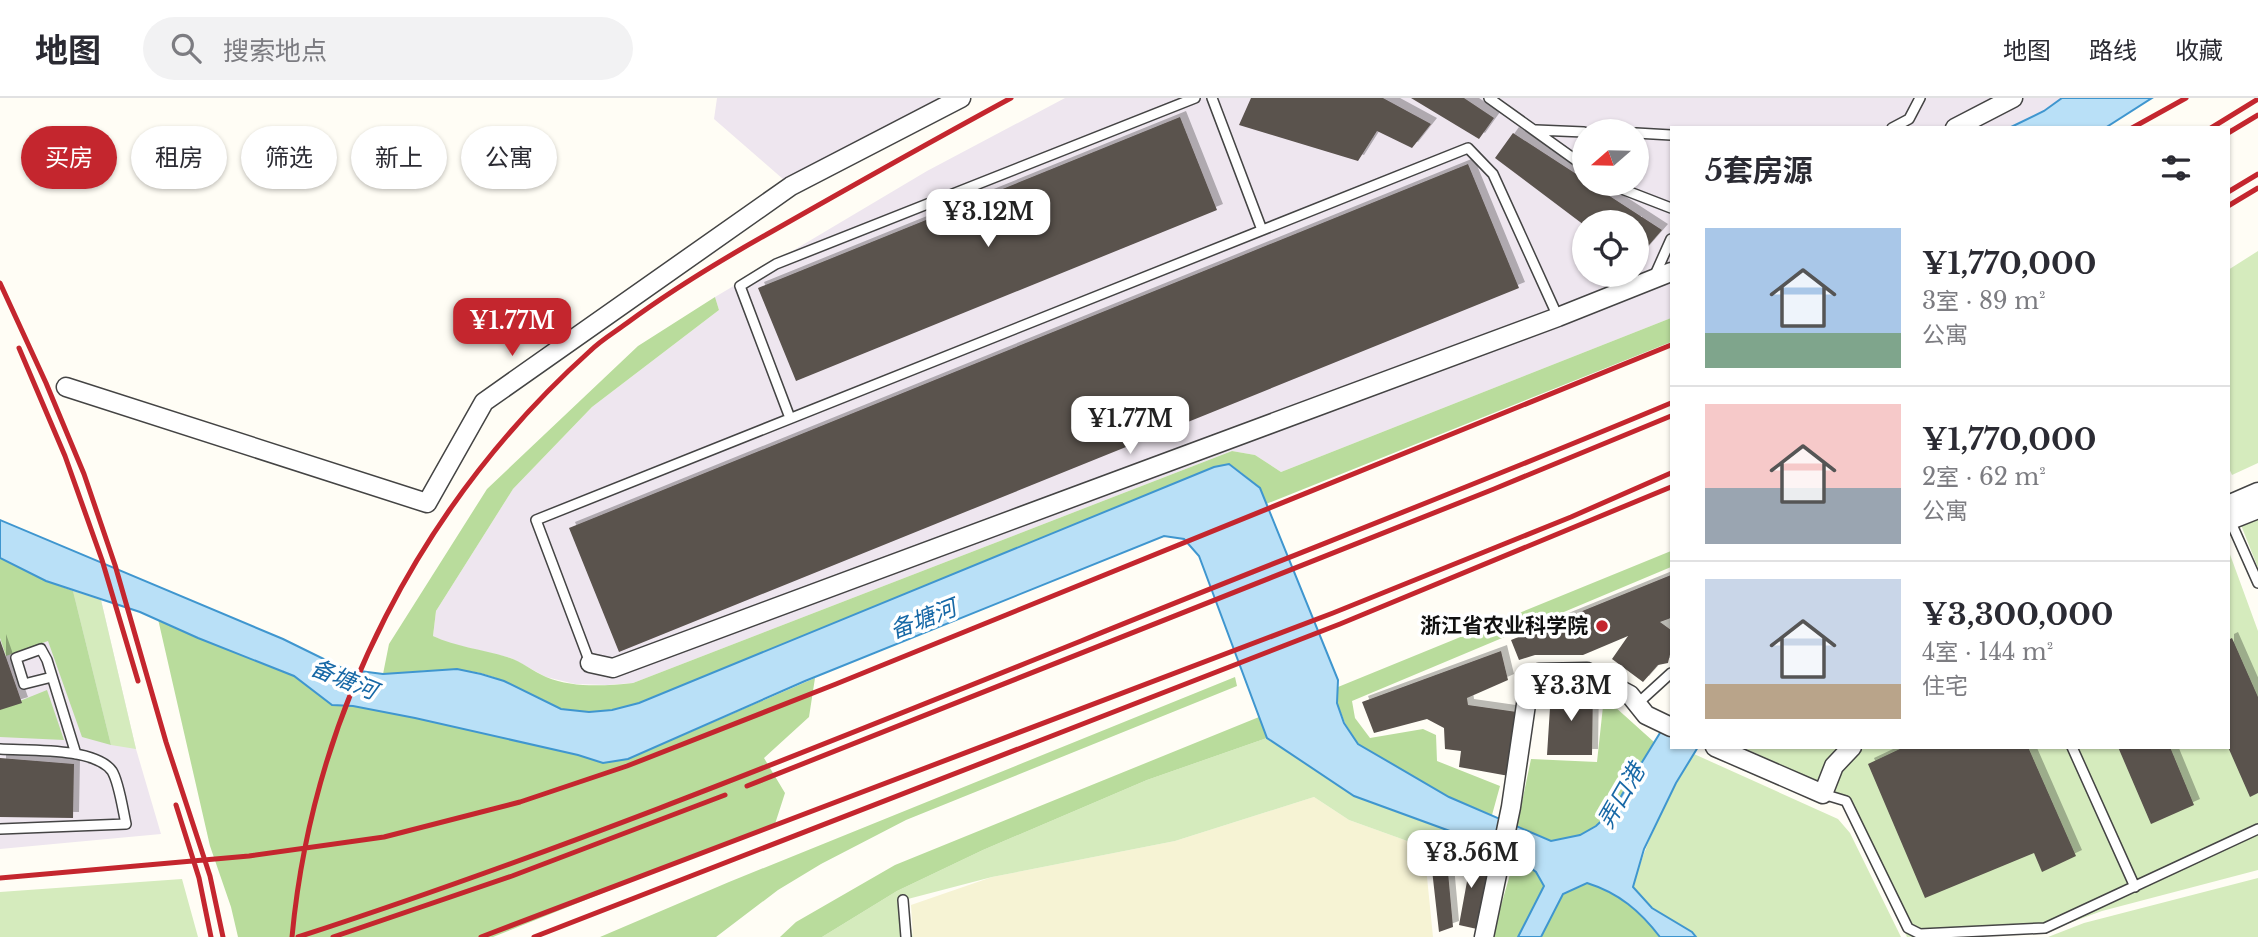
<!DOCTYPE html>
<html lang="zh">
<head>
<meta charset="utf-8">
<style>
	body { margin:0; font-family:"Libre Baskerville","Noto Sans SC",serif; background:#f2f2f3; color:#2b2b33; height:100vh; display:flex; flex-direction:column; font-size:26px; white-space:nowrap }
	* { box-sizing:border-box; margin:0 }
	p { font-size:23px; color:#7c7c81 }
	.icon { flex:none; width:38px; height:38px; fill:none; stroke:currentColor; stroke-width:2; stroke-linecap:round; stroke-linejoin:round }
	.map { position:relative; flex:1; overflow:hidden }
	.drawer { position:absolute; left:1670px; top:28px; width:560px; height:623px; display:flex; flex-direction:column; background:#fff; border-radius:0px; box-shadow:0 2px 5px #0004 }
	.drawer>* { flex:none }
	.top-card { position:absolute; left:21px; top:28px; width:665px; height:63px; display:flex; gap:14px }
	.needle { width:46px; rotate:250deg }
	.buttons { position:absolute; left:1572px; top:21px; display:grid; gap:14px }
	.buttons a { display:grid; place-items:center; width:77px; height:77px; border-radius:50%; background:#fff; box-shadow:0 2px 5px #0004; font-size:35px }
	.price { position:absolute; translate:-50% -60px; padding:0 16px; border-radius:14px; background:#fff; color:#222; font-size:23px; line-height:46px; filter:drop-shadow(0 2px 4px #0008) }
	.price::after { content:''; position:absolute; left:50%; top:42px; width:21px; height:16px; margin-left:-10px; background:inherit; clip-path:polygon(0 0,100% 0,50% 100%) }
	.price.selected { background:#c4262e; color:#fff }
	ul { padding:0; list-style:none }
	li { display:flex; align-items:center; gap:21px; height:175px; padding:0 35px }
	li+li { border-top:2px solid #e1e1e2 }
	li span { display:grid; place-items:center; flex:none; width:196px; height:140px; border-radius:0px; color:#555 }
	li>.icon { margin-inline-start:auto }
	span .icon { width:84px; height:84px; fill:#fffc; stroke-width:1 }
	li b { font-size:30px }
	h2 { display:flex; justify-content:space-between; align-items:center; height:84px; padding:0 35px; font-size:30px }
	.pill { padding:0 24px; border-radius:32px; background:#fff; box-shadow:0 2px 5px #0004; font-size:24px; line-height:63px }
	.pill.selected { background:#c4262e; color:#fff }
	header { display:flex; align-items:center; gap:42px; box-sizing:border-box; height:98px; padding:0 35px; background:#fff; border-bottom:2px solid #e1e1e2 }
	header strong { font-size:33px }
	nav { display:flex; gap:38px; margin-inline-start:auto; font-size:24px }
	.search { width:490px; height:63px; background:#f2f2f3; display:flex; align-items:center; gap:18px; box-sizing:border-box; padding:0 24px; border-radius:38px; color:#7c7c81; font-size:26px }
	.map>svg:first-child { display:block }
</style>
</head>
<body>
<header>
<strong>地图</strong>
<div class="search"><svg class="icon" aria-label="search" viewBox="0 0 24 24"><circle cx="10" cy="10" r="6"/><path d="M15 15l6 6"/></svg>搜索地点</div>
<nav><a>地图</a><a>路线</a><a>收藏</a></nav>
</header>
<div class="map">
<svg width="2258" height="839" viewBox="0 0 2258 839">
	<defs>
		<filter id="shadow"><feDropShadow dx="6" dy="-6" stdDeviation="0" flood-color="#0004"/></filter>
	</defs>
	<rect width="100%" height="100%" fill="#fffdf5"/>
	<!-- industrial -->
	<path fill="#eee6ef" fill-rule="evenodd" d="M717 0H947L791 88 714 21Z
		M1065 0H2062L2044 13 2009 30H1671V220L1281 374 1255 357 1232 353 633 585 607 587 575 586 546 579 511 560 448 545 433 538 436 513 513 391 592 309 719 212 715 199 927 73ZM1584 33H1636V86H1584ZM1584 124H1636V177H1584Z
		M0 460 46 483 101 502 136 651 161 736 0 751Z"/>
	<!-- farmland -->
	<path fill="#f6f3d4" d="M1314 699 1349 722 1424 749 1433 839H913L911 807 992 779 1175 743Z"/>
	<!-- green -->
	<path fill="#d5ebbd" d="M2258 153V365L2232 377 2228 368V172Z
		M2258 420V470L2241 427Z
		M2228 451 2258 533V772L2102 813 2039 836 1907 839 1834 691 1742 649H2228Z
		M73 493 101 502 136 651 111 647Z
		M1267 640 1354 698 1474 742 1463 750 1424 749 1349 722 1314 699 1175 743 992 779 904 802 913 839H822L897 793 983 752 1147 682Z
		M1694 656 1838 721 1850 735 1901 839H1696L1692 834 1652 810 1633 789C1647 740 1668 698 1694 656Z
		M2258 780V839H2048L2084 825Z
		M182 781 198 839H0V794Z"/>
	<!-- forest -->
	<path fill="#b9dc9c" d="M715 199 719 212 592 309 513 391 436 513 433 538C456 549 482 551 507 559 521 563 532 573 546 579 573 590 604 588 633 585L1232 353 1255 357 1281 374 1671 220V244L1266 406C1259 387 1246 377 1229 366L1214 369 639 605C614 612 585 619 559 610 532 600 509 582 480 575 449 568 415 574 383 576L389 546 487 391 638 248Z
		M1671 453V469L1352 603 1355 620 1370 640 1423 631 1436 637 1437 663 1500 688 1492 717 1449 699 1358 646 1345 625 1337 605 1338 589Z
		M0 460 46 483 73 493 111 647 82 639 48 543 6 558 0 540Z
		M158 521 198 540 294 578 332 607 353 608 415 620 578 657 603 665 628 661 815 580 809 619 764 660 785 695 775 726 493 839H238L231 809 210 748Z
		M1235 579 1237 588 906 722 821 766 778 792 716 839H600L729 784Z
		M47 592 64 642 0 639V611Z
		M1604 599 1654 644C1631 682 1606 745 1553 743 1542 743 1527 733 1517 728L1531 661 1597 664Z
		M1259 619 1267 640 1147 682 983 752 897 793 822 839H780L796 824 895 767Z
		M1515 759 1536 774 1544 787 1518 839H1492Z
		M1587 785C1619 795 1640 813 1660 839H1541L1563 796Z"/>
	<!-- water -->
	<path fill="#b9e0f7" stroke="#3f96cf" stroke-width="2" d="M2062 0H2152L2105 30H2009L2044 13Z
		M1229 366 1260 390 1338 582 1337 605 1344 625 1358 646 1449 699 1551 743 1580 737 1596 728 1612 713 1671 617V649H1698L1676 685 1644 751 1633 789 1652 810 1692 834 1696 839H1660C1640 813 1619 795 1587 785L1563 796 1541 839H1518L1544 788 1536 774 1510 755 1354 698 1267 640 1199 458 1184 441 1164 438 805 583 628 661 603 665 578 657 415 620 353 608 332 607 294 578 198 540 140 514 46 483 0 460V422L283 541 344 571 383 576 457 571 481 576 504 583 561 611 589 614 612 612 639 605 1214 369Z"/>
	<!-- building -->
	<path fill="#5a524d" filter="url(#shadow)" d="M1251 0H1383L1431 26 1412 50 1377 33 1358 63 1239 27Z
		M1411 0H1464L1494 20 1479 41Z
		M1180 19 1217 112 796 283 758 190Z
		M1513 35 1584 81V86H1591L1662 132 1636 162V124H1584V127L1495 60Z
		M1468 66 1519 190 619 554 569 430Z
		M1671 477V520L1660 524 1671 532V552L1668 565 1658 567 1643 584 1612 561 1628 538 1583 557H1535L1519 562 1511 542Z
		M2232 540 2258 599V695L2250 699 2228 649V542Z
		M0 542 22 605 0 612Z
		M1501 553 1508 582 1467 600 1468 607 1517 614 1509 678 1459 669 1461 653 1445 651 1444 630 1427 621 1374 635 1362 604Z
		M1593 591 1592 657H1547L1551 594Z
		M1904 649H2028L2076 758 2042 774 2034 755 1925 800 1868 666Z
		M2118 649H2170L2194 707 2151 726Z
		M0 660 74 666 73 720 0 719Z
		M1450 759 1489 770 1477 831 1459 827 1468 778 1448 774Z
		M1431 763H1447L1453 829 1439 834Z"/>
	<g fill="none" stroke-linecap="round" stroke-linejoin="round">
		<defs>
			<path id="lane" d="M1212 0 1262 132
				M1489 0 1584 68
				M1892 30 1909 21 1920 0
				M1536 32 1584 34
				M1636 35 1671 37
				M1609 86 1671 110
				M1654 179 1671 141
				M790 320 740 188 776 166 1195 0
				M2229 420 2258 485
				M590 565 536 422 1468 50 1493 76 1558 219
				M52 579 24 586 16 560 41 551 47 562 76 656
				M1637 606 1671 575
				M2072 649 2135 789
				M0 651C27 653 95 649 112 673 119 684 123 713 126 726L0 731
				M1823 696 1846 703 1908 830 1920 836 2045 830 2258 731
				M903 802 906 839"/>
			<path id="street" d="M1955 30 2013 0
				M66 289 427 405 484 304 791 88 961 0
				M2228 407 2258 394
				M2228 423 2258 411
				M590 565 613 570 1558 219 1671 174
				M1715 649 1823 696 1834 668 1852 649
				M1484 839 1511 709 1529 586 1539 575 1587 574 1630 597 1646 617 1671 629"/>
		</defs>
		<!-- lane casing -->
		<use href="#lane" stroke="#444" stroke-width="12"/>
		<!-- street casing -->
		<use href="#street" stroke="#444" stroke-width="21"/>
		<!-- lane -->
		<use href="#lane" stroke="#fff" stroke-width="9"/>
		<!-- street -->
		<use href="#street" stroke="#fff" stroke-width="18"/>
		<!-- rail -->
		<path stroke="#c4262e" stroke-width="5" d="M2132 30 2186 0
			M2211 30 2258 1
			M2228 35 2258 17
			M2228 94 2258 76
			M2228 108 2258 90
			M0 185 46 285 84 376 115 467 166 644 210 778 223 839
			M19 250 65 358 102 462 138 583
			M747 688 1494 391 1671 318
			M176 707 199 780 211 839
			M0 780 249 758 384 739 520 704 627 668 836 586 1671 247
			M292 839C313 614 422 404 590 253 601 242 615 234 627 225 673 191 721 162 771 134 850 89 930 44 1011 0
			M298 839C563 753 822 647 1081 543 1277 463 1476 387 1671 305
			M333 839 512 778 725 697
			M481 839 1333 515 1571 419 1671 375
			M534 839 1340 526 1671 389"/>
	</g>
	<!-- markers -->
	<circle fill="#c4262e" stroke="#fff" stroke-width="2.5" cx="1602" cy="528" r="7"/>
	<g text-anchor="middle" dominant-baseline="central" stroke-width="7" stroke-linejoin="round" paint-order="stroke">
		<!-- poi labels -->
		<g font-size="21" font-weight="bold" fill="#111" stroke="#fff" text-anchor="end">
			<text x="1588" y="528">浙江省农业科学院</text>
		</g>
		<!-- water labels -->
		<g font-size="23" font-style="italic" fill="#1768a6" stroke="#fff">
			<text transform="translate(923 521) rotate(-21)">备塘河</text>
			<text transform="translate(344 581) rotate(22)">备塘河</text>
			<text transform="translate(1621 698) rotate(-60)">弄口港</text>
		</g>
	</g>
</svg>
<div class="buttons">
<a><svg class="needle" viewBox="-14 -14 28 28"><path d="M0-13l5 13h-10z" fill="#e53935"/><path d="M0 13l5-13h-10z" fill="#7c7c81"/></svg></a>
<a><svg class="icon" aria-label="locate" viewBox="0 0 24 24"><circle cx="12" cy="12" r="6"/><path d="M12 2v4M12 18v4M2 12h4M18 12h4"/></svg></a>
</div>
<b class="price" style="left:988px;top:151px">¥3.12M</b>
<b class="price selected" style="left:512px;top:260px">¥1.77M</b>
<b class="price" style="left:1130px;top:358px">¥1.77M</b>
<b class="price" style="left:1571px;top:625px">¥3.3M</b>
<b class="price" style="left:1471px;top:792px">¥3.56M</b>
<div class="top-card">
<a class="pill selected">买房</a>
<a class="pill">租房</a>
<a class="pill">筛选</a>
<a class="pill">新上</a>
<a class="pill">公寓</a>
</div>
<section class="drawer">
<h2>5套房源<svg class="icon" aria-label="filters" viewBox="0 0 24 24"><path d="M4 7h16M4 17h16"/><circle cx="9" cy="7" r="2"/><circle cx="15" cy="17" r="2"/></svg></h2>
<ul>
<li><span style="background:linear-gradient(#a9c7e8 75%,#7fa58c 0)"><svg class="icon" aria-label="home" viewBox="0 0 24 24"><path d="M3 11l9-7 9 7M6 9v11h12V9"/></svg></span><div><b>¥1,770,000</b><p>3室 · 89 m²</p><p>公寓</p></div></li>
<li><span style="background:linear-gradient(#f6c9c9 60%,#9aa5b1 0)"><svg class="icon" aria-label="home" viewBox="0 0 24 24"><path d="M3 11l9-7 9 7M6 9v11h12V9"/></svg></span><div><b>¥1,770,000</b><p>2室 · 62 m²</p><p>公寓</p></div></li>
<li><span style="background:linear-gradient(#c9d6e8 75%,#b9a48a 0)"><svg class="icon" aria-label="home" viewBox="0 0 24 24"><path d="M3 11l9-7 9 7M6 9v11h12V9"/></svg></span><div><b>¥3,300,000</b><p>4室 · 144 m²</p><p>住宅</p></div></li>
</ul>
</section>
</div>
</body>
</html>
